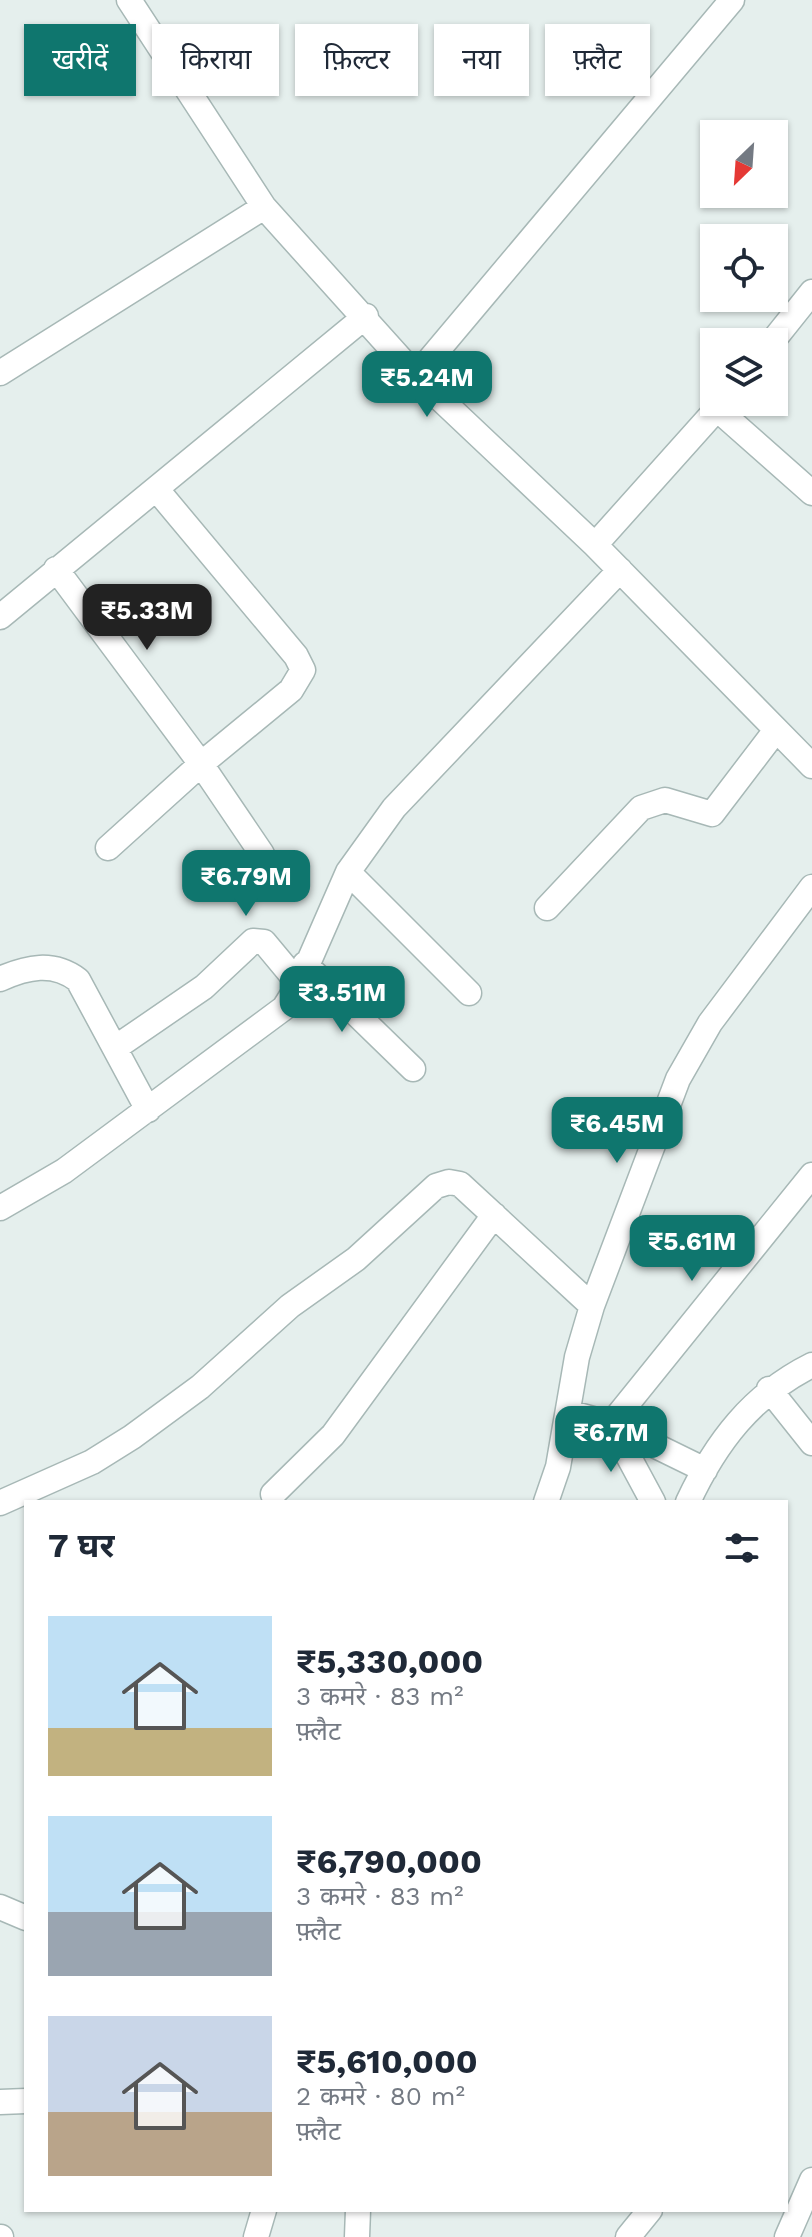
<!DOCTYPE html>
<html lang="hi">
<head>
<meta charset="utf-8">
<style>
	body { margin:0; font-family:"Work Sans","Noto Sans Devanagari",sans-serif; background:#f2f2f3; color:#1f2937; height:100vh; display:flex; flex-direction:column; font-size:30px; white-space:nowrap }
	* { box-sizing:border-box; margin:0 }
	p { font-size:26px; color:#747a83 }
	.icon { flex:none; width:44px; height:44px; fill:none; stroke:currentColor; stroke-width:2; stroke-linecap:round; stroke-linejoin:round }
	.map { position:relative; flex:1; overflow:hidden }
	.details { position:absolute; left:24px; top:1500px; width:764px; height:712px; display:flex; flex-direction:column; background:#fff; border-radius:0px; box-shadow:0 2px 6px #0004 }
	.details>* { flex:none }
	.guide { position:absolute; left:24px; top:24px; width:764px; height:72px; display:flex; gap:16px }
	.needle { width:52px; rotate:205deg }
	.controls { position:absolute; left:700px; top:120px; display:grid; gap:16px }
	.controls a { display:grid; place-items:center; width:88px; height:88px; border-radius:0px; background:#fff; box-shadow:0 2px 6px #0004; font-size:40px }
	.price { position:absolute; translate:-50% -68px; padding:0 18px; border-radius:16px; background:#0f766e; color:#fff; font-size:26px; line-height:52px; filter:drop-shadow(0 2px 4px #0008) }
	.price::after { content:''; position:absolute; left:50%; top:48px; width:24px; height:18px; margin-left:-12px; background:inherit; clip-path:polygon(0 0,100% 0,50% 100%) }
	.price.on { background:#222; color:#fff }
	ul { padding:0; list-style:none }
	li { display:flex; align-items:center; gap:24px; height:200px; padding:0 24px }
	li span { display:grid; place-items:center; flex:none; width:224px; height:160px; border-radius:0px; color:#555 }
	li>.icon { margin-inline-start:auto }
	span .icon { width:96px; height:96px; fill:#fffc; stroke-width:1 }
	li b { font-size:34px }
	h2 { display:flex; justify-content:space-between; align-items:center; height:96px; padding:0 24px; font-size:34px }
	.tag { padding:0 28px; border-radius:0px; background:#fff; box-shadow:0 2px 6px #0004; font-size:28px; line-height:72px }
	.tag.on { background:#0f766e; color:#fff }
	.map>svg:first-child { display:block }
</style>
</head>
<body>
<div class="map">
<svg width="812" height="2237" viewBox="0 0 812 2237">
	<rect width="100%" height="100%" fill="#e5efed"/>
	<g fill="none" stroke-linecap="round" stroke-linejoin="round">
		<defs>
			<path id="minor" d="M129 0 264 207 416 376 595 545 812 766
				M772 342 812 292
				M0 373 264 207
				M416 376 732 0
				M717 409 812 493
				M595 545 723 402
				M56 569 201 764 291 690 303 670 296 656 158 491
				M0 617 366 316
				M108 848 201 764 262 854
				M348 872 469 993
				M547 908 641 808 665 800 712 814 776 730
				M305 964 413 1069
				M0 979C27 967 53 961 78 980L148 1110
				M115 1048 204 987 253 941 264 942 299 984
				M0 1208 64 1171 284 1008 299 984 348 872 394 808 620 570
				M769 1389 812 1443
				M568 1412 611 1424 705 1470
				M273 1494 333 1435 494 1215
				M546 1502 558 1467 577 1357 592 1306 678 1079 710 1023 812 887
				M653 1502 611 1424 812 1175
				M688 1502C716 1442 752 1395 812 1365
				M0 1503 92 1462 132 1437 200 1387 290 1306 356 1259 436 1186 449 1182 460 1184 592 1306
				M0 1907 26 1918
				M0 2102 26 2101
				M0 2237H1
				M256 2237 264 2210
				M357 2237 358 2210
				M628 2237 650 2210
				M787 2237 812 2180"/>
		</defs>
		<!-- minor casing -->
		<use href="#minor" stroke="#a7b8b6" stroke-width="27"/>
		<!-- minor -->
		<use href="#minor" stroke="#fff" stroke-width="24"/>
	</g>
</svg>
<div class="controls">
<a><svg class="needle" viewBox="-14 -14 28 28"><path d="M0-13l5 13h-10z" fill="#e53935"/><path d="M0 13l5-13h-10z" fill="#747a83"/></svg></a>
<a><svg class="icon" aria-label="locate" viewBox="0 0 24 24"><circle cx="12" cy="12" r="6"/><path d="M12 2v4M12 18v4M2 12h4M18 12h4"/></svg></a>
<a><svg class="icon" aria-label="layers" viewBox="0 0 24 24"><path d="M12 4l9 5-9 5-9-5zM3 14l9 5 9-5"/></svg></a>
</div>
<b class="price" style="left:427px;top:419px">₹5.24M</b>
<b class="price on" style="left:147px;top:652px">₹5.33M</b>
<b class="price" style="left:246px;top:918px">₹6.79M</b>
<b class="price" style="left:342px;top:1034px">₹3.51M</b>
<b class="price" style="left:617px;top:1165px">₹6.45M</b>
<b class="price" style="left:692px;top:1283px">₹5.61M</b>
<b class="price" style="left:611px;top:1474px">₹6.7M</b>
<div class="guide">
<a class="tag on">खरीदें</a>
<a class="tag">किराया</a>
<a class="tag">फ़िल्टर</a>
<a class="tag">नया</a>
<a class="tag">फ़्लैट</a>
</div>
<section class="details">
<h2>7 घर<svg class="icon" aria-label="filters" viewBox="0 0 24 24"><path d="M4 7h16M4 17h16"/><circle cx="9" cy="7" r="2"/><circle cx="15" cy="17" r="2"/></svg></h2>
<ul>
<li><span style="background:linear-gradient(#bfe0f5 70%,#c2b280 0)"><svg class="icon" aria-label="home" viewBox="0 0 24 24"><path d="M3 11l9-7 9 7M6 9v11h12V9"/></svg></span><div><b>₹5,330,000</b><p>3 कमरे · 83 m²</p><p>फ़्लैट</p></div></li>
<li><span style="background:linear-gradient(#bfe0f5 60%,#9aa5b1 0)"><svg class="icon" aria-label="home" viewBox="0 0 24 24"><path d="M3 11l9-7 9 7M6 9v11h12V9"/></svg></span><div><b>₹6,790,000</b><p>3 कमरे · 83 m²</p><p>फ़्लैट</p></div></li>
<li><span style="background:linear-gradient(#c9d6e8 60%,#b9a48a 0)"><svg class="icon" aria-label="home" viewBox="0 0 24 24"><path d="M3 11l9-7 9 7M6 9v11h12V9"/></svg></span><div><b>₹5,610,000</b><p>2 कमरे · 80 m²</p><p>फ़्लैट</p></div></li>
</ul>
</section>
</div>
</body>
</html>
